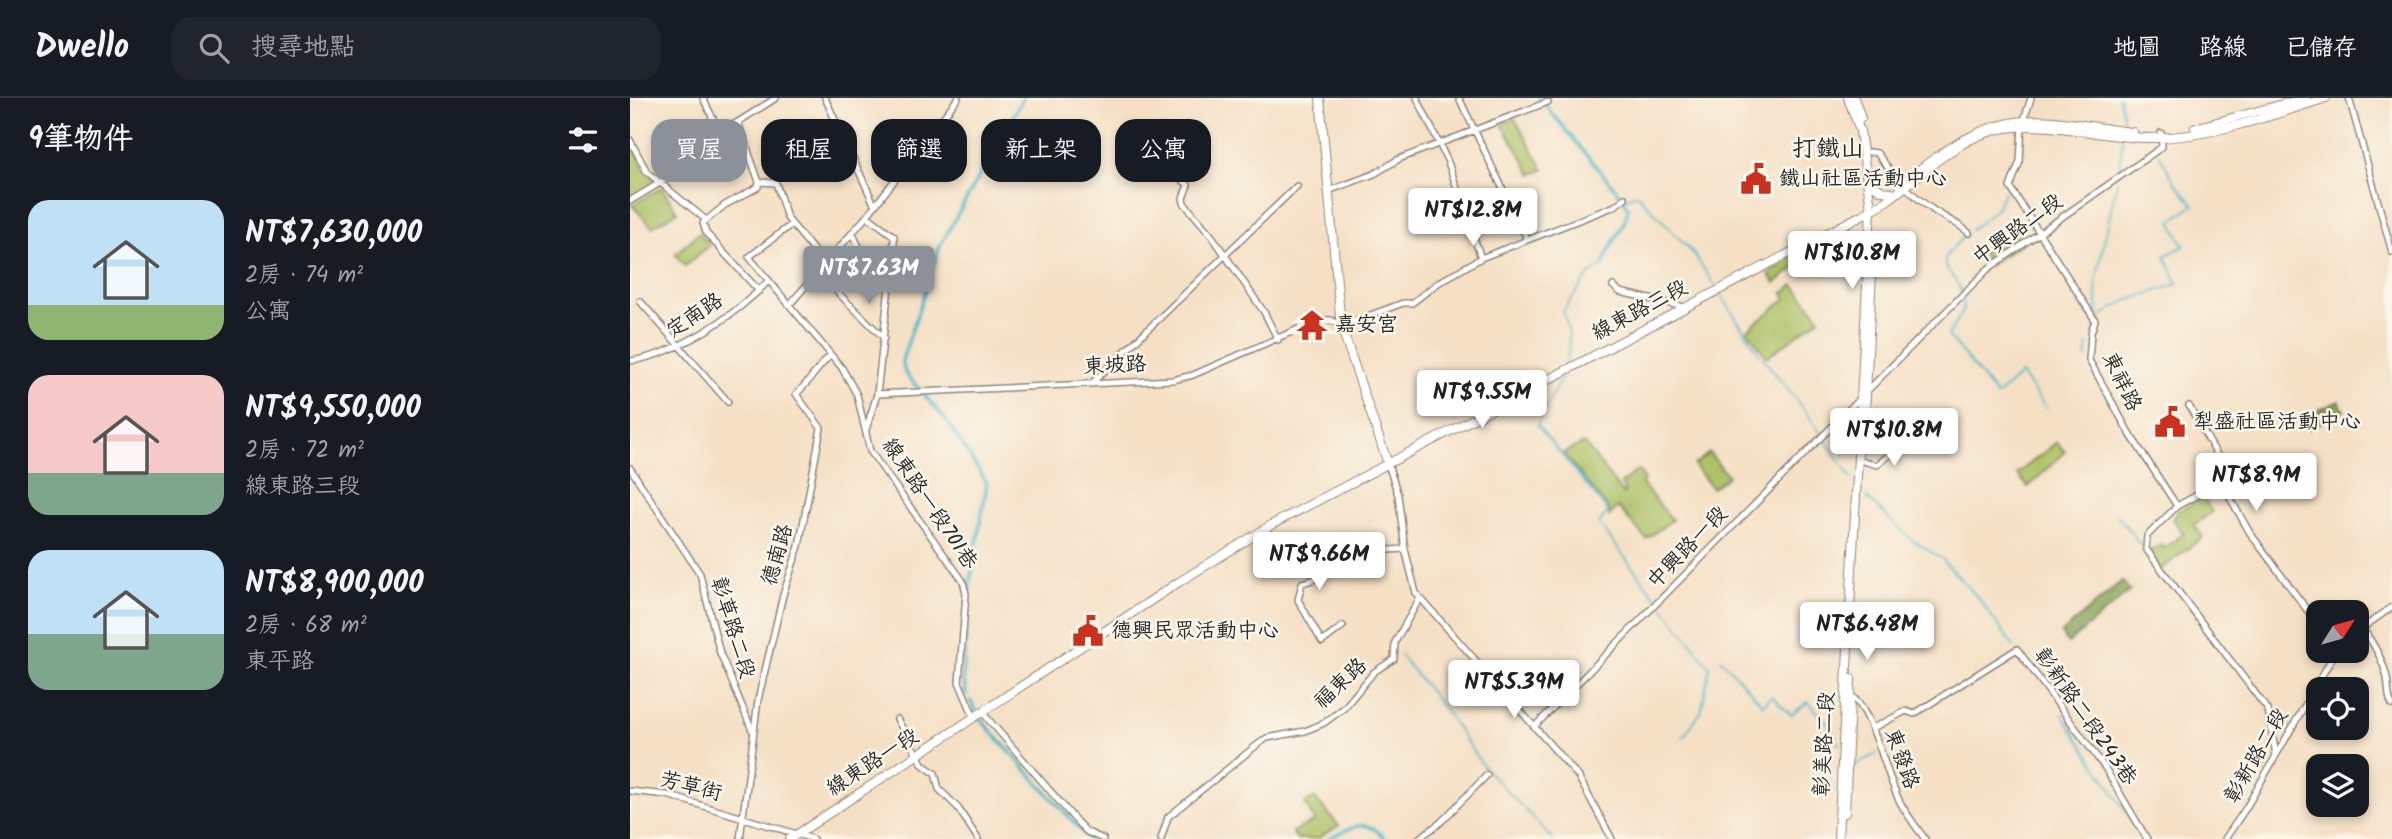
<!DOCTYPE html>
<html lang="zh-TW">
<head>
<meta charset="utf-8">
<style>
	body { margin:0; font-family:Kalam,"LXGW WenKai TC",sans-serif; background:#20242c; color:#f1f3f6; height:100vh; display:flex; flex-direction:column; font-size:26px; white-space:nowrap }
	* { box-sizing:border-box; margin:0 }
	p { font-size:23px; color:#9ea1a6 }
	.icon { flex:none; width:38px; height:38px; fill:none; stroke:currentColor; stroke-width:2; stroke-linecap:round; stroke-linejoin:round }
	.map { position:relative; flex:1; overflow:hidden }
	.drawer { display:flex; flex-direction:column; background:#171b24; width:630px }
	.drawer>* { flex:none }
	.banner { position:absolute; left:21px; top:21px; width:665px; height:63px; display:flex; gap:14px }
	.needle { width:46px; rotate:53deg }
	.tools { position:absolute; left:1676px; top:502px; display:grid; gap:14px }
	.tools a { display:grid; place-items:center; width:63px; height:63px; border-radius:14px; background:#171b24; box-shadow:0 4px 10px #0003; font-size:35px }
	.price { position:absolute; translate:-50% -60px; padding:0 16px; border-radius:7px; background:#fff; color:#222; font-size:23px; line-height:46px; filter:drop-shadow(0 2px 4px #0008) }
	.price::after { content:''; position:absolute; left:50%; top:42px; width:21px; height:16px; margin-left:-10px; background:inherit; clip-path:polygon(0 0,100% 0,50% 100%) }
	.price.active { background:#8c9099; color:#fff }
	ul { padding:0; list-style:none }
	li { display:flex; align-items:center; gap:21px; height:175px; padding:0 28px }
	li span { display:grid; place-items:center; flex:none; width:196px; height:140px; border-radius:21px; color:#555 }
	li>.icon { margin-inline-start:auto }
	span .icon { width:84px; height:84px; fill:#fffc; stroke-width:1 }
	li b { font-size:30px }
	h2 { display:flex; justify-content:space-between; align-items:center; height:84px; padding:0 28px; font-size:30px }
	.pill { padding:0 24px; border-radius:21px; background:#171b24; box-shadow:0 4px 10px #0003; font-size:24px; line-height:63px }
	.pill.active { background:#8c9099; color:#fff }
	header { display:flex; align-items:center; gap:42px; box-sizing:border-box; height:98px; padding:0 35px; background:#171b24; border-bottom:2px solid #363941 }
	header strong { font-size:33px }
	nav { display:flex; gap:38px; margin-inline-start:auto; font-size:24px }
	.search { width:490px; height:63px; background:#20242c; display:flex; align-items:center; gap:18px; box-sizing:border-box; padding:0 24px; border-radius:21px; color:#9ea1a6; font-size:26px }
	main { display:flex; flex:1; min-height:0 }
	.map>svg:first-child { display:block }
</style>
</head>
<body>
<header>
<strong>Dwello</strong>
<div class="search"><svg class="icon" aria-label="search" viewBox="0 0 24 24"><circle cx="10" cy="10" r="6"/><path d="M15 15l6 6"/></svg>搜尋地點</div>
<nav><a>地圖</a><a>路線</a><a>已儲存</a></nav>
</header>
<main>
<section class="drawer">
<h2>9筆物件<svg class="icon" aria-label="filters" viewBox="0 0 24 24"><path d="M4 7h16M4 17h16"/><circle cx="9" cy="7" r="2"/><circle cx="15" cy="17" r="2"/></svg></h2>
<ul>
<li><span style="background:linear-gradient(#bfe0f5 75%,#8fb573 0)"><svg class="icon" aria-label="home" viewBox="0 0 24 24"><path d="M3 11l9-7 9 7M6 9v11h12V9"/></svg></span><div><b>NT$7,630,000</b><p>2房 · 74 m²</p><p>公寓</p></div></li>
<li><span style="background:linear-gradient(#f6c9c9 70%,#7fa58c 0)"><svg class="icon" aria-label="home" viewBox="0 0 24 24"><path d="M3 11l9-7 9 7M6 9v11h12V9"/></svg></span><div><b>NT$9,550,000</b><p>2房 · 72 m²</p><p>線東路三段</p></div></li>
<li><span style="background:linear-gradient(#bfe0f5 60%,#7fa58c 0)"><svg class="icon" aria-label="home" viewBox="0 0 24 24"><path d="M3 11l9-7 9 7M6 9v11h12V9"/></svg></span><div><b>NT$8,900,000</b><p>2房 · 68 m²</p><p>東平路</p></div></li>
</ul>
</section>
<div class="map">
<svg width="1762" height="741" viewBox="0 0 1762 741">
	<rect width="100%" height="100%" fill="#fbf7ec"/>
	<filter id="ink" filterUnits="userSpaceOnUse"><feTurbulence type="fractalNoise" baseFrequency=".0143" numOctaves="2"/><feDisplacementMap in="SourceGraphic" scale="14" xChannelSelector="R" yChannelSelector="G"/><feConvolveMatrix kernelMatrix="1 2 1 2 8 2 1 2 1" color-interpolation-filters="sRGB"/></filter>
	<filter id="wash" filterUnits="userSpaceOnUse"><feTurbulence type="fractalNoise" baseFrequency=".00686" numOctaves="4" result="noise"/><feDisplacementMap in="SourceGraphic" scale="28" xChannelSelector="R" yChannelSelector="G"/><feGaussianBlur stdDeviation="1.57" result="paint"/><feColorMatrix in="noise" values="0 0 0 0 0 0 0 0 0 0 0 0 0 0 0 0 0 1.4 0 .05"/><feComposite in="paint" operator="in"/></filter>
	<g filter="url(#wash)">
		<rect width="100%" height="100%" fill="#f5e0c5"/>
		<!-- green -->
		<path fill="#acc064" stroke="#6c7648" stroke-width="2" d="M885 21 914 72 902 76 872 26Z
			M202 25 206 33 159 55 155 47Z
			M0 40 14 70 29 85 0 100Z
			M32 89 47 114 22 129 2 107Z
			M1382 130 1392 145 1359 167 1351 154Z
			M69 135 80 147 55 168 45 156Z
			M1163 158 1170 166 1145 185 1139 176Z
			M1164 187 1190 220 1137 259 1117 232 1156 201 1153 195Z
			M1427 344 1435 354 1398 389 1387 376Z
			M954 345 993 396 995 394 991 385 1008 372 1014 380 1012 386 1042 422 1016 441 988 409 979 418V412L933 355Z
			M1079 355 1098 378 1082 390 1064 367Z
			M1573 399 1582 414 1564 427 1573 439 1530 472 1518 454 1531 447 1534 450 1554 436 1543 421 1548 413Z
			M685 700 709 728 687 741H667L662 734 685 723 675 705Z"/>
		<!-- forest -->
		<path fill="#89a65a" stroke="#5a6842" stroke-width="2" d="M1709 303 1714 313 1678 331 1673 319Z
			M1492 483 1500 493 1438 545 1431 536Z"/>
		<g fill="none" stroke-linecap="round" stroke-linejoin="round">
			<!-- stream -->
			<path stroke="#4bb6c8" stroke-width="2" d="M1489 0 1495 29
				M1488 77 1493 41
				M996 100 1007 96 1063 155 1086 189
				M1341 132 1365 112 1374 94
				M1337 136C1294 175 1325 163 1333 201 1336 213 1324 227 1318 237L1367 298 1391 276 1416 310
				M1089 194 1128 254 1179 318 1222 381
				M1451 205 1459 218
				M1468 220 1496 203 1548 186 1535 158 1554 148 1541 123 1564 107 1545 85 1529 56
				M1463 238 1468 224 1466 182 1487 83
				M1456 261 1458 246
				M935 270C941 251 940 231 933 213L959 177 974 166
				M932 278 907 327 978 413 969 426 1080 569 1071 614 1053 639
				M1237 400 1281 441 1312 461 1349 501 1384 549
				M1487 417 1513 450
				M770 557 815 612 853 668 923 741
				M1091 561 1133 607 1142 598 1161 617 1178 604 1198 626 1209 647
				M1432 616 1514 741
				M1220 663 1226 667 1246 656"/>
			<!-- canal -->
			<path stroke="#4bb6c8" stroke-width="3.5" d="M909 0 992 99 998 110C994 135 979 144 974 166
				M338 498 357 385 316 322 275 275 272 262 310 148 393 0
				M336 596 333 579 337 513
				M340 603 353 624 459 741
				M699 741C721 730 736 717 755 741"/>
		</g>
	</g>
	<g filter="url(#ink)">
		<g fill="none" stroke-linecap="round" stroke-linejoin="round">
			<defs>
				<path id="minor" d="M73 0 89 33 108 24
					M146 0 108 24 129 84 146 85 157 120 194 165
					M195 0 245 108
					M787 0 818 64 851 160
					M829 0 897 141
					M1401 0 1392 28 1390 63 1380 89 1465 222 1461 235 1459 262 1498 333 1547 408 1517 438 1516 451 1638 612 1646 657
					M1719 0 1762 154
					M0 42 17 74 75 121
					M1239 54 1247 55C1264 79 1282 98 1306 114 1319 122 1328 125 1339 135
					M528 59 558 87 553 100 554 105 582 138 634 214 648 242
					M698 93 744 76 769 61 918 4
					M0 103 112 35
					M162 126 119 159 212 270 227 297 240 353 333 483 336 496 329 584 344 619
					M222 134 241 174 228 175 207 194 254 240
					M983 188 990 194 1054 209
					M129 193 76 135 73 125 95 107 128 89 129 84
					M10 203 98 304
					M160 206 237 118 328 0
					M0 263C46 257 107 217 139 182
					M462 285 667 88
					M247 296 543 282 563 277 689 222H701L711 228 773 205H782L808 185 851 160 985 108 995 100
					M1559 308 1587 357 1591 384 1620 435 1689 528
					M236 332 247 296 264 144V138L237 118
					M1233 363 1247 367 1284 336
					M758 366 768 397 775 451 786 495 948 678 982 741
					M0 370 70 476 90 555 122 632
					M1547 408 1591 384
					M713 528 692 544 668 502 672 485C697 480 712 457 737 453L743 461 758 452 775 451
					M1732 530C1744 546 1753 561 1757 580 1759 591 1757 597 1762 607
					M1727 534 1762 509
					M1218 596C1242 607 1256 679 1270 704 1277 717 1286 729 1295 741
					M352 614 447 724 457 734 473 741
					M267 621 293 667 305 675 309 691 328 710 348 741
					M906 627 1358 171 1532 49 1531 35
					M1243 630 1276 613 1284 616 1387 551 1475 670 1517 741
					M0 693 37 697 183 741
					M110 741 128 602 153 497 169 448 191 330 166 296C180 284 188 268 201 257
					M531 741 538 719 627 647 637 640 675 633 694 625 714 610 744 574 764 561 765 544 790 500
					M788 741 810 725 857 677
					M1595 741 1616 710 1706 553"/>
				<path id="major" d="M690 0 711 228 758 366
					M1224 0 1231 20
					M1565 30 1676 0
					M1243 87 1252 93 1260 94
					M1270 87C1317 49 1360 17 1423 23 1450 25 1476 32 1503 34
					M1235 316 1243 154
					M1215 715 1221 581
					M160 741 549 484 643 426 1251 107C1284 84 1317 48 1356 35 1410 17 1464 40 1520 40 1579 40 1640 18 1696 0
					M1208 741 1241 110 1230 33 1218 0"/>
			</defs>
			<!-- minor casing -->
			<use href="#minor" stroke="#908678" stroke-width="8"/>
			<!-- major casing -->
			<use href="#major" stroke="#908678" stroke-width="10"/>
			<!-- minor -->
			<use href="#minor" stroke="#fff" stroke-width="5"/>
			<!-- major -->
			<use href="#major" stroke="#fff" stroke-width="8"/>
		</g>
	</g>
	<!-- icons -->
	<defs>
		<symbol id="civic-bare" viewBox="-9 -9 18 18"><path d="M-.6-6.5H3V-4.5H.6V-3L4-1V1h2V6H-6V1h2V-1L-.6-3ZM-1.2 2.5V6h2.4V2.5Z" fill="#c8321e" stroke="#fbf7ec" stroke-width="2.5" paint-order="stroke"/></symbol>
		<symbol id="temple-bare" viewBox="-9 -9 18 18"><path d="M0-6L5-2H3V0L6.5 2.5H4V6H1.5V3h-3V6H-4V2.5H-6.5L-3 0V-2H-5Z" fill="#c8321e" stroke="#fbf7ec" stroke-width="2.5" paint-order="stroke"/></symbol>
	</defs>
	<g fill-rule="evenodd">
		<use href="#civic-bare" x="1104" y="59" width="44" height="44"/>
		<use href="#temple-bare" x="660" y="205" width="44" height="44"/>
		<use href="#civic-bare" x="1518" y="302" width="44" height="44"/>
		<use href="#civic-bare" x="436" y="511" width="44" height="44"/>
	</g>
	<g text-anchor="middle" dominant-baseline="central" stroke-width="5" stroke-linejoin="round" paint-order="stroke">
		<!-- poi labels -->
		<g font-size="21" fill="#2b2b2b" stroke="#fbf7ec" text-anchor="start">
			<text x="1149" y="81">鐵山社區活動中心</text>
			<text x="705" y="227">嘉安宮</text>
			<text x="1563" y="324">犁盛社區活動中心</text>
			<text x="481" y="533">德興民眾活動中心</text>
		</g>
		<!-- street labels -->
		<g font-size="21" fill="#2b2b2b" stroke="#fbf7ec">
			<text transform="translate(1388 132) rotate(-36)">中興路二段</text>
			<text transform="translate(1010 213) rotate(-28)">線東路三段</text>
			<text transform="translate(65 218) rotate(-34)">定南路</text>
			<text transform="translate(485 268) rotate(-3)">東坡路</text>
			<text transform="translate(1491 284) rotate(64)">東祥路</text>
			<text transform="translate(299 406) rotate(56)">線東路一段701巷</text>
			<text transform="translate(1058 450) rotate(-46)">中興路一段</text>
			<text transform="translate(148 457) rotate(-74)">德南路</text>
			<text transform="translate(102 530) rotate(73)">彰草路二段</text>
			<text transform="translate(711 586) rotate(-43)">福東路</text>
			<text transform="translate(1455 619) rotate(55)">彰新路二段243巷</text>
			<text transform="translate(1195 646) rotate(-87)">彰美路二段</text>
			<text transform="translate(1627 658) rotate(-60)">彰新路二段</text>
			<text transform="translate(1271 661) rotate(70)">東發路</text>
			<text transform="translate(243 665) rotate(-33)">線東路一段</text>
			<text transform="translate(61 689) rotate(14)">芳草街</text>
		</g>
		<!-- quarter labels -->
		<g font-size="24" fill="#2b2b2b" stroke="#fbf7ec">
			<text x="1198" y="51">打鐵山</text>
		</g>
	</g>
</svg>
<div class="tools">
<a><svg class="needle" viewBox="-14 -14 28 28"><path d="M0-13l5 13h-10z" fill="#e53935"/><path d="M0 13l5-13h-10z" fill="#9ea1a6"/></svg></a>
<a><svg class="icon" aria-label="locate" viewBox="0 0 24 24"><circle cx="12" cy="12" r="6"/><path d="M12 2v4M12 18v4M2 12h4M18 12h4"/></svg></a>
<a><svg class="icon" aria-label="layers" viewBox="0 0 24 24"><path d="M12 4l9 5-9 5-9-5zM3 14l9 5 9-5"/></svg></a>
</div>
<b class="price" style="left:843px;top:150px">NT$12.8M</b>
<b class="price" style="left:1222px;top:193px">NT$10.8M</b>
<b class="price active" style="left:239px;top:208px">NT$7.63M</b>
<b class="price" style="left:852px;top:332px">NT$9.55M</b>
<b class="price" style="left:1264px;top:370px">NT$10.8M</b>
<b class="price" style="left:1626px;top:415px">NT$8.9M</b>
<b class="price" style="left:689px;top:494px">NT$9.66M</b>
<b class="price" style="left:1237px;top:564px">NT$6.48M</b>
<b class="price" style="left:884px;top:622px">NT$5.39M</b>
<div class="banner">
<a class="pill active">買屋</a>
<a class="pill">租屋</a>
<a class="pill">篩選</a>
<a class="pill">新上架</a>
<a class="pill">公寓</a>
</div>
</div>
</main>
</body>
</html>
